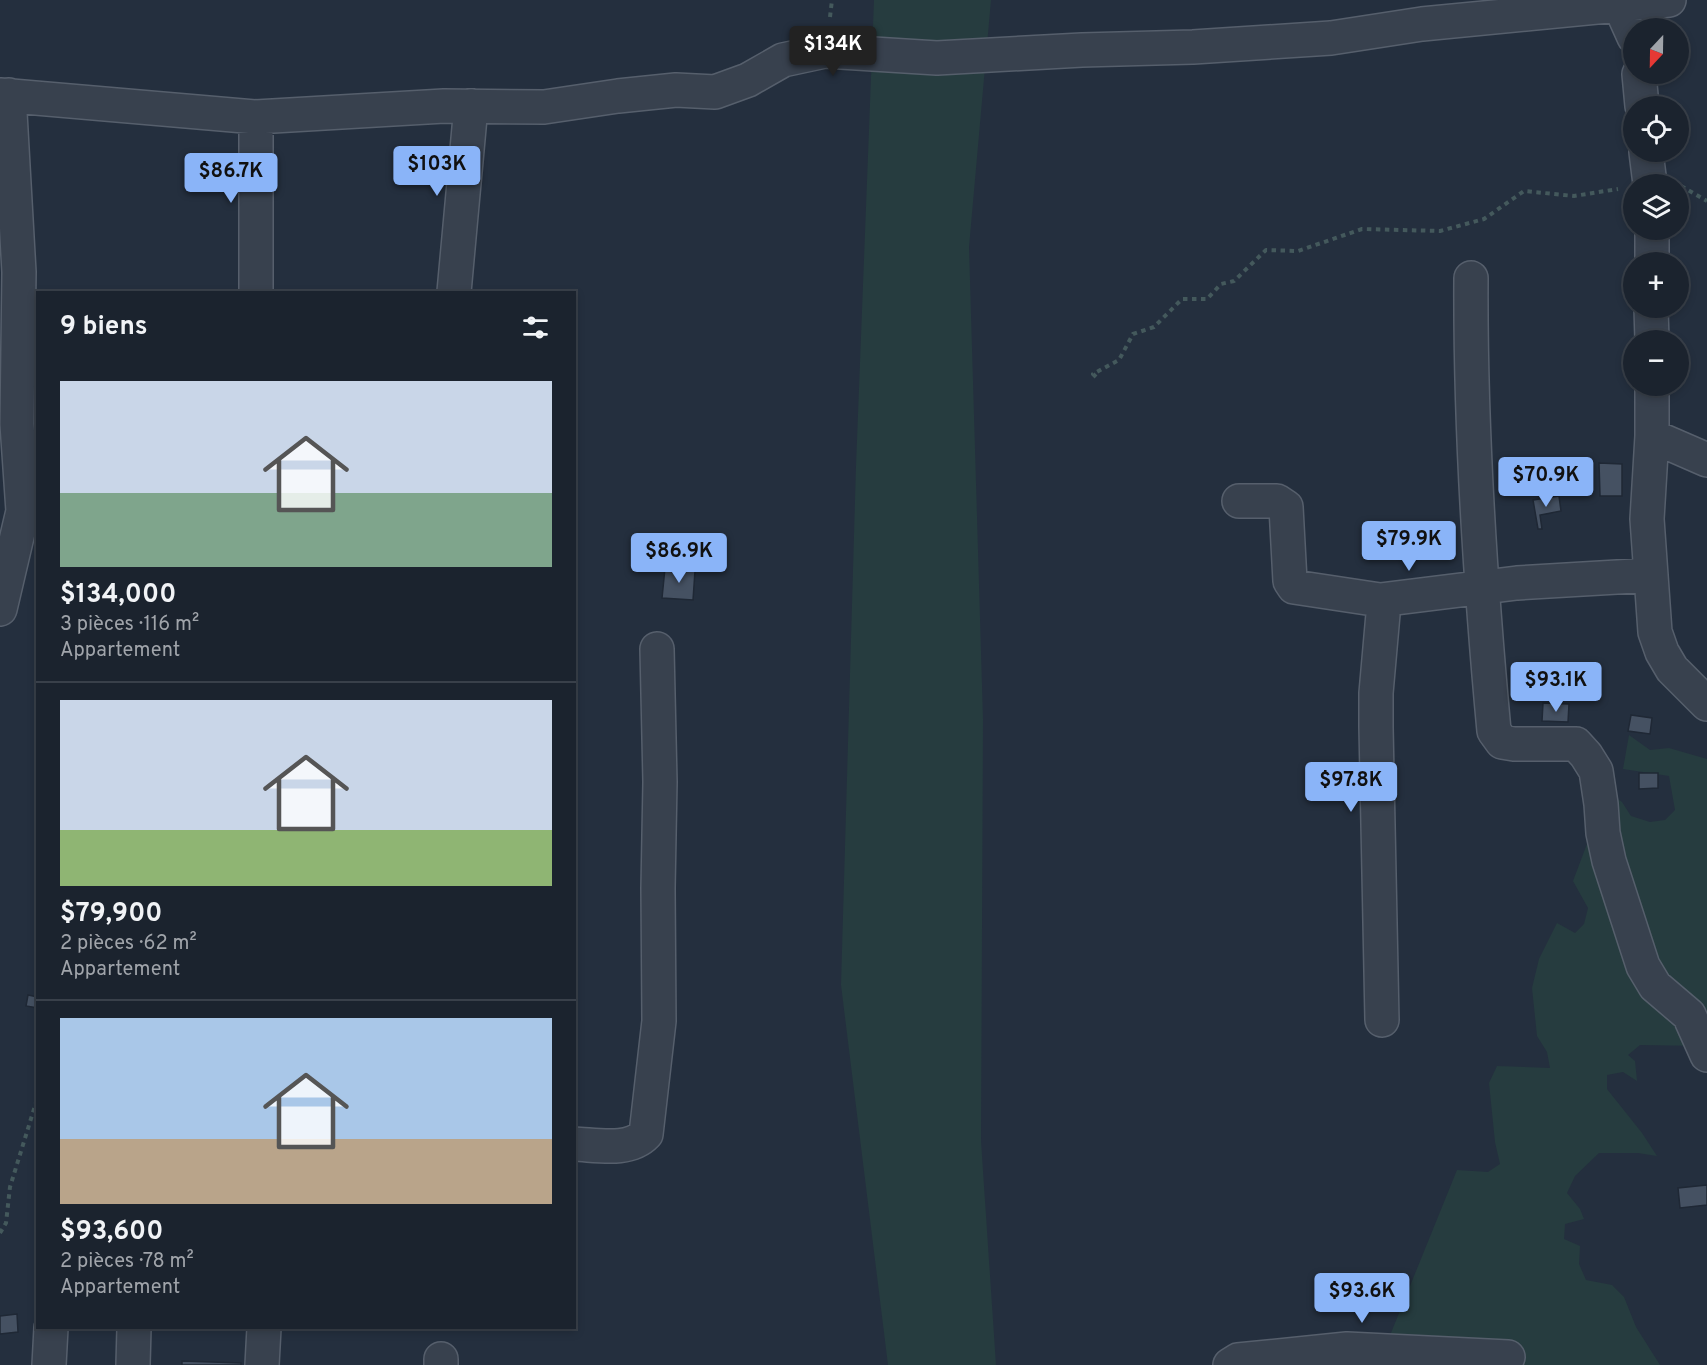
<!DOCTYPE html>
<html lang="fr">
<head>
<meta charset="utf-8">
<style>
	body { margin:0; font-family:Overpass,sans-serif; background:#242b36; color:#f1f3f6; height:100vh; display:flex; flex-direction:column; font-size:22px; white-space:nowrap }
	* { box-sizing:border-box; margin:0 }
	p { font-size:20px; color:#a0a4aa }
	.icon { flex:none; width:33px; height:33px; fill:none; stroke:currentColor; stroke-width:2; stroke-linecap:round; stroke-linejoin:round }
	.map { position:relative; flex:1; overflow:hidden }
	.side { position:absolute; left:36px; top:291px; width:540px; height:1038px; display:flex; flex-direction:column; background:#1b232e; border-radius:0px; box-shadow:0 3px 9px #0003,0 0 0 2px #39404a }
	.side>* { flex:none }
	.needle { width:39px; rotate:202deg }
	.tools { position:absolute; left:1623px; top:18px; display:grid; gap:12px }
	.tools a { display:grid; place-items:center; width:66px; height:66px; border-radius:50%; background:#1b232e; box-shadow:0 3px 9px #0003,0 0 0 2px #39404a; font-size:30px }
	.price { position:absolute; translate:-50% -51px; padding:0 14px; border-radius:6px; background:#8ab4f8; color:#111; font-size:20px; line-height:39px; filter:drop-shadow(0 2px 3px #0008) }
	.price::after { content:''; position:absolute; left:50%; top:36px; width:18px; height:14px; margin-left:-9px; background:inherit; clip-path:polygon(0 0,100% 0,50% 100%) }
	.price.current { background:#222; color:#fff }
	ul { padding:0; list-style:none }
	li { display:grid; align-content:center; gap:12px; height:318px; padding:0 24px }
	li+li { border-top:2px solid #39404a }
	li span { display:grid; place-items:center; height:186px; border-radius:0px; color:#555 }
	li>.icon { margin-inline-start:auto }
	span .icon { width:108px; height:108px; fill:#fffc; stroke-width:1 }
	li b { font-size:26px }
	h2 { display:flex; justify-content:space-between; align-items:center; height:72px; padding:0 24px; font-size:26px }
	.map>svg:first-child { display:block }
</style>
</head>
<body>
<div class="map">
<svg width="1707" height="1365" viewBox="0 0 1707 1365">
	<rect width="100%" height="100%" fill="#242f3e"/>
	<!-- green -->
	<path fill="#263c3f" d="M874 0H991L969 247 983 719 981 1141 996 1365H888L841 985 856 466Z
		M1629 735 1650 750 1669 748 1707 759V1051L1703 1046 1640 1045 1628 1055 1635 1061 1637 1081 1623 1072 1607 1075V1089L1642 1133 1657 1156 1638 1153H1599L1575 1176 1567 1193 1580 1209 1584 1219 1565 1224 1564 1239 1580 1246 1579 1264 1586 1280 1612 1285 1624 1297 1636 1327 1660 1365H1378L1457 1170 1488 1172 1500 1164 1495 1142 1489 1083 1497 1066 1550 1068 1547 1052 1537 1036 1532 988 1539 959 1557 923 1575 933 1584 924 1588 908 1573 881 1607 791 1622 802 1631 816 1650 822 1665 820 1675 810 1669 776 1623 769Z"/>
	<!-- building -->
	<path fill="#455162" stroke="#1f2835" stroke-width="1.5" d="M1599 463 1622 464V496H1600Z
		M1559 496 1561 511 1540 515 1542 529H1538L1533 500Z
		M665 568 695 571 693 600 662 598Z
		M1543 703 1569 704 1568 722 1542 721Z
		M1631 715 1652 718 1650 734 1628 731Z
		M1639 773H1658V788L1639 789Z
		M28 995 38 997V1008L26 1006Z
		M1707 1185V1205L1680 1208 1678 1188Z
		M17 1314 18 1332 0 1334V1316Z
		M182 1361 241 1363V1365H182Z"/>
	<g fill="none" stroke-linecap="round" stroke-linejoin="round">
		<defs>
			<path id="minor" d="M1620 6 1634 37
				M1639 74 1642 106
				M0 95 256 117 444 106 544 107 618 96 676 90 715 92 748 80 783 60 825 51 937 58 1082 50 1193 47 1331 38 1422 24 1669 0
				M1646 152 1650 184
				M1652 262V230
				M1471 278C1470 429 1480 580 1494 731L1502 742 1514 744H1576L1586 755 1596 771 1601 804 1603 833 1609 861 1643 966 1655 986 1689 1015 1707 1055
				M256 292V117
				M454 292 471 106
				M1651 308 1652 340
				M1652 386V436L1707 460
				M1652 436 1647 519 1655 632 1662 652 1672 669 1707 704
				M1239 501H1277L1286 507 1290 581 1294 587 1380 600 1517 583 1651 575
				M1380 600 1383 614 1376 693V727L1382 1020
				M0 609 23 511 17 424 19 272 9 95
				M574 1144C598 1145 629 1152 646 1134L659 1021 658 888 660 782 657 649
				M49 1365 51 1328
				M133 1365 134 1328
				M262 1365 264 1328
				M441 1365V1359
				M1230 1365 1238 1360 1347 1349 1508 1357"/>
		</defs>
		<!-- minor casing -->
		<use href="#minor" stroke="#565f6c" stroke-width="36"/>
		<!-- path -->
		<path stroke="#44595c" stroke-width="4" stroke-dasharray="4.5 4.5" stroke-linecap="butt" d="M830 17 832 0
			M1681 186 1707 201
			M1096 377 1093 374 1119 360 1133 334 1154 327 1182 299H1207L1221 284 1234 281 1266 250 1298 251 1362 229 1440 231 1484 219 1524 191 1574 196 1618 189
			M0 1233 6 1223 10 1187 38 1096"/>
		<!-- minor -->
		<use href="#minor" stroke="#38414e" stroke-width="33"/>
	</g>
</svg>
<div class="tools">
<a><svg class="needle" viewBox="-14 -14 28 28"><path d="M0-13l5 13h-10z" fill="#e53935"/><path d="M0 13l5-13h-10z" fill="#a0a4aa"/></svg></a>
<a><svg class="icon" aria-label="locate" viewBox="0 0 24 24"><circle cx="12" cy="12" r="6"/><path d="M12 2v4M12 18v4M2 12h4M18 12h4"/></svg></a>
<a><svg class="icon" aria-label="layers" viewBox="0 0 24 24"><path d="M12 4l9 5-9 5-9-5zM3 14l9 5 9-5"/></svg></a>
<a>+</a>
<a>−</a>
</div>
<b class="price current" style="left:833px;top:77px">$134K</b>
<b class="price" style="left:437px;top:197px">$103K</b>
<b class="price" style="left:231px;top:204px">$86.7K</b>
<b class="price" style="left:1546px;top:508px">$70.9K</b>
<b class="price" style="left:1409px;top:572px">$79.9K</b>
<b class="price" style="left:679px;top:584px">$86.9K</b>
<b class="price" style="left:1556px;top:713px">$93.1K</b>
<b class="price" style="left:1351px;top:813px">$97.8K</b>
<b class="price" style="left:1362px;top:1324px">$93.6K</b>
<section class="side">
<h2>9 biens<svg class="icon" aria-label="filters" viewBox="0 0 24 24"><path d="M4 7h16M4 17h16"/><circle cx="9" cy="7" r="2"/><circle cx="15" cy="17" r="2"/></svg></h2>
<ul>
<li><span style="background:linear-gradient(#c9d6e8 60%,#7fa58c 0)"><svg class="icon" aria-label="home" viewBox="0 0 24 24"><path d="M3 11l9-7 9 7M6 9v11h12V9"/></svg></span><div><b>$134,000</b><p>3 pièces · 116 m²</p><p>Appartement</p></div></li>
<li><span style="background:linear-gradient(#c9d6e8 70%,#8fb573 0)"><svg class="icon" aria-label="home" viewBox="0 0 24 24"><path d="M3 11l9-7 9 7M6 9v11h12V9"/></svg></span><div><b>$79,900</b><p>2 pièces · 62 m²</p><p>Appartement</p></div></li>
<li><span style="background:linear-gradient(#a9c7e8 65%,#b9a48a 0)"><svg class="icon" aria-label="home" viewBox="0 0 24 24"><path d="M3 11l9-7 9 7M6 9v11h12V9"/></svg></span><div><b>$93,600</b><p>2 pièces · 78 m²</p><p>Appartement</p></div></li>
</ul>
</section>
</div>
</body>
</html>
